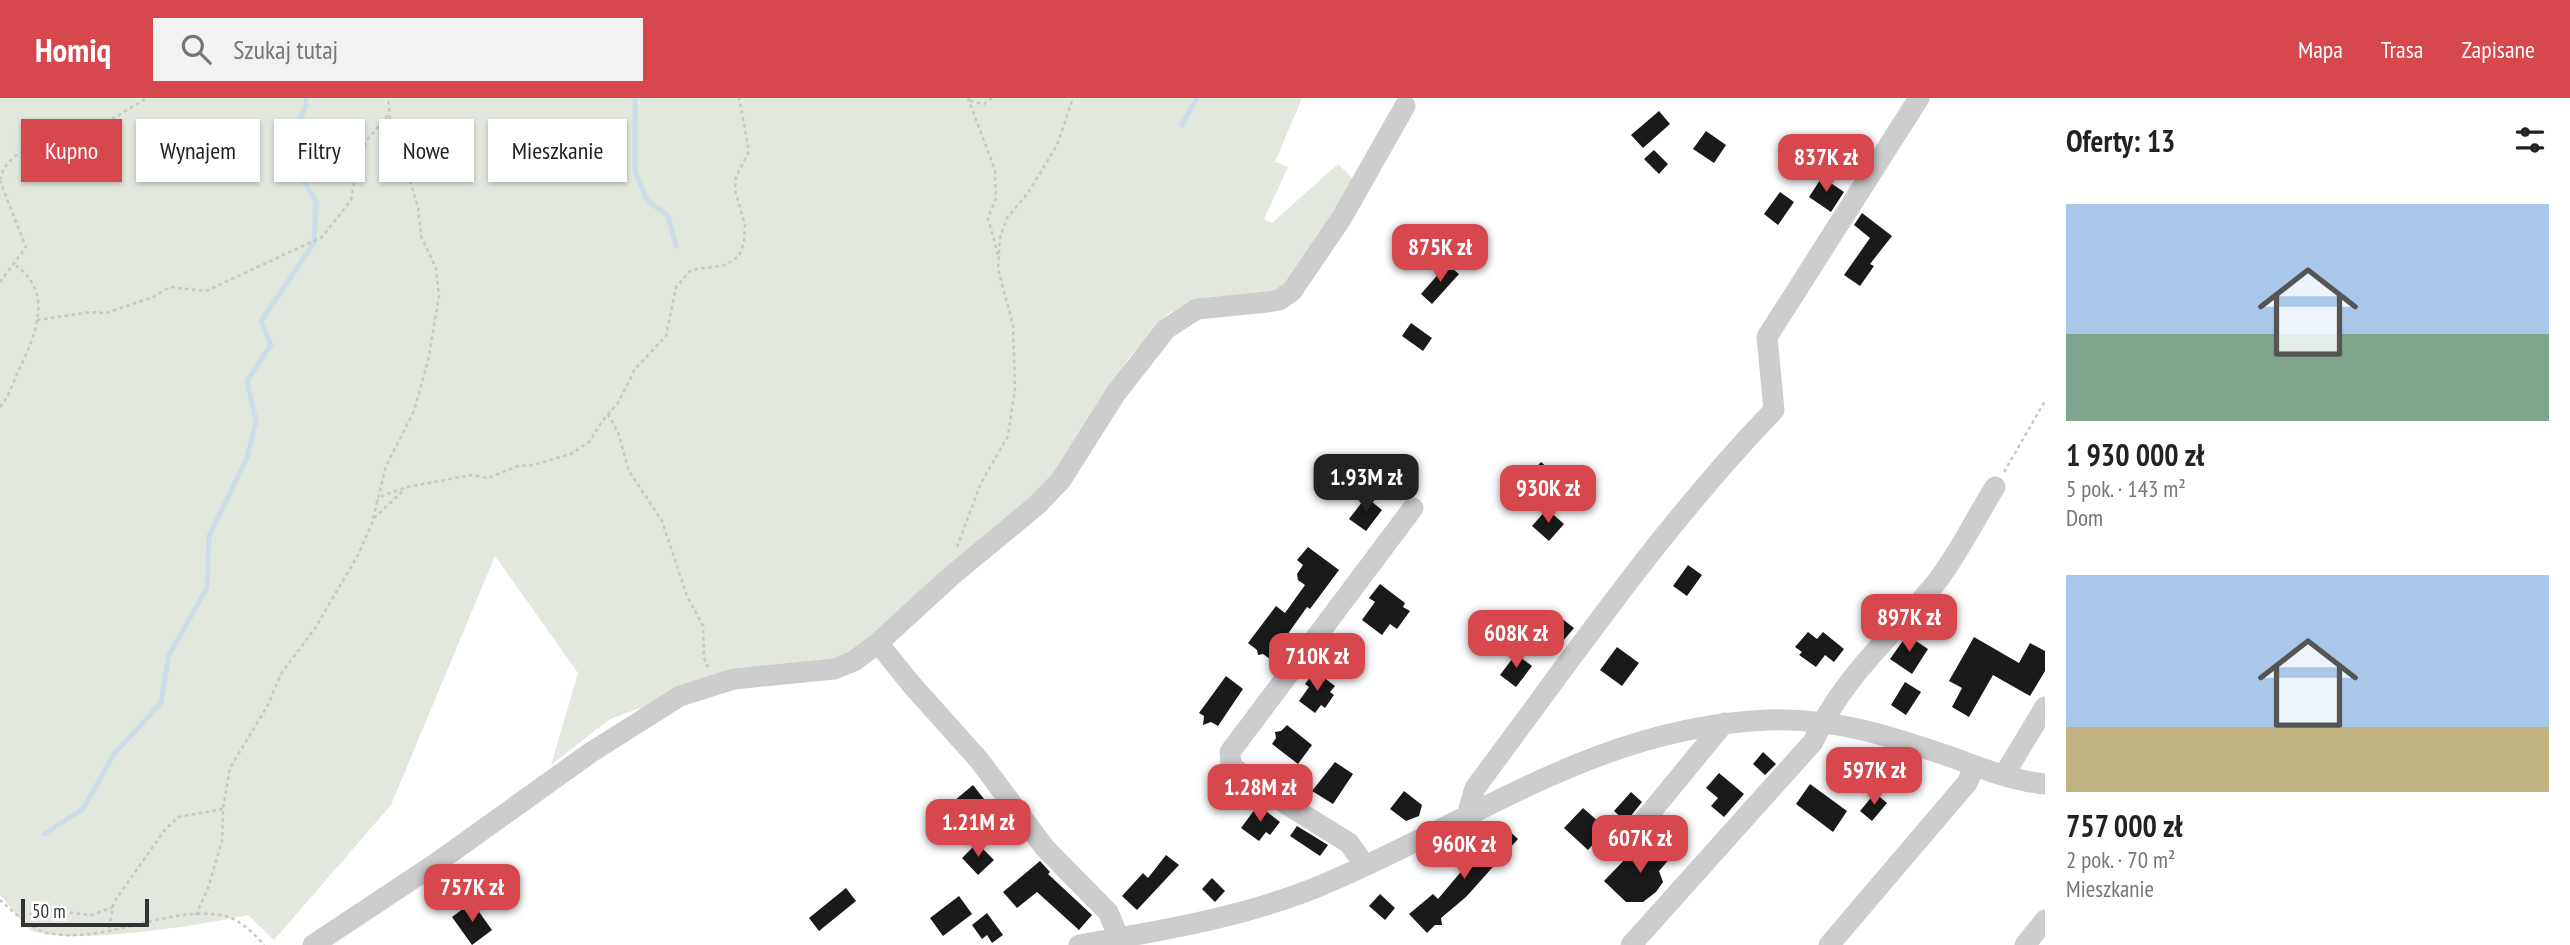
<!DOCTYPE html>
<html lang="pl">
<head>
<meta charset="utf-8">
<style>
	body { margin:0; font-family:"PT Sans Narrow",sans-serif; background:#f2f2f2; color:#222; height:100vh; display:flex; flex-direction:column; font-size:26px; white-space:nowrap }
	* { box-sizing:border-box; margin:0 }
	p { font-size:23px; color:#767676 }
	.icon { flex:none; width:38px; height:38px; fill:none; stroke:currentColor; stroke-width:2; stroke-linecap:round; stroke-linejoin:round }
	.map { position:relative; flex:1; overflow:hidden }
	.drawer { display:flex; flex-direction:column; background:#fff; width:525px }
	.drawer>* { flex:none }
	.banner { position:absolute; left:21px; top:21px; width:665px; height:63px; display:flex; gap:14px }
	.scale { position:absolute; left:21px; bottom:18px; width:128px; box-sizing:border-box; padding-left:7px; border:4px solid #333; border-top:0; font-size:19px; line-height:24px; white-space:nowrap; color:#333; -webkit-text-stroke:5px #fff; paint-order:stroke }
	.price { position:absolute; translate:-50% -60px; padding:0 16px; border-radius:14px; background:#d7484e; color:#fff; font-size:23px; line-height:46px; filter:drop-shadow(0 2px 4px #0008) }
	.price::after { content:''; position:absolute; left:50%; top:42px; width:21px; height:16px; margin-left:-10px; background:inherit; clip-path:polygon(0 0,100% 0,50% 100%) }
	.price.on { background:#222; color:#fff }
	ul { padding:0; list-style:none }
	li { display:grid; align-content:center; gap:14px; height:371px; padding:0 21px }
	li span { display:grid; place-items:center; height:217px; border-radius:0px; color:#555 }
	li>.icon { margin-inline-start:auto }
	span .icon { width:126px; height:126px; fill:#fffc; stroke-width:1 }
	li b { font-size:30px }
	h2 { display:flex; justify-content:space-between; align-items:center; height:84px; padding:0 21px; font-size:30px }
	.pill { padding:0 24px; border-radius:0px; background:#fff; box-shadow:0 2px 5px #0004; font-size:24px; line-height:63px }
	.pill.on { background:#d7484e; color:#fff }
	header { display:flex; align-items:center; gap:42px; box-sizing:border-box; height:98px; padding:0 35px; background:#d7484e; color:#fff }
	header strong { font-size:33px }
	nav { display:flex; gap:38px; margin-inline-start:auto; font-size:24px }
	.search { width:490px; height:63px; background:#f2f2f2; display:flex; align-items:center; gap:18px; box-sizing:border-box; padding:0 24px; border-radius:0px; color:#767676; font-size:26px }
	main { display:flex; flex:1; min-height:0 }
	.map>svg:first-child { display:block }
</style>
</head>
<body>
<header>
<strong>Homiq</strong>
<div class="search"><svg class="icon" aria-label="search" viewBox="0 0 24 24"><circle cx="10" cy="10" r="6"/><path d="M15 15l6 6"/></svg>Szukaj tutaj</div>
<nav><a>Mapa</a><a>Trasa</a><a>Zapisane</a></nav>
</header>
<main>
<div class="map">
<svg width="2045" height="847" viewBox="0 0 2045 847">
	<rect width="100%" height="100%" fill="#fff"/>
	<!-- green -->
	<path fill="#e2e8dd" d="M0 0H1302L1275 64 1288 69 1264 121 1272 125 1338 66 1354 82 1283 195 1206 199 1167 216 1128 261 1051 383 849 561 731 577 610 621 551 667 578 575 495 458 391 707 274 842 248 817C197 828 75 847 32 833 20 823 10 808 0 797Z"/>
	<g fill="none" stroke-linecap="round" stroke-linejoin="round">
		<!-- stream -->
		<path stroke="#cedee9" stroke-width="5" d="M635 0V73L647 102 668 118 676 148
			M1182 27 1197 0
			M44 736 83 711 114 656 161 605 169 557 207 490 209 438 247 360 256 323 247 283 271 247 261 223 314 145 316 103 286 55 306 7V0"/>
	</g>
	<!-- building -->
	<path fill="#1a1a1a" d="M1659 13 1670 26 1643 50 1631 37Z
		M1706 33 1726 47 1714 65 1693 51Z
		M1654 52 1668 66 1659 76 1644 61Z
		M1822 79 1844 94 1831 114 1809 99Z
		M1780 94 1794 104 1778 127 1764 116Z
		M1862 115 1892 138 1870 166 1874 168 1860 188 1844 177 1870 140 1854 127Z
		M1447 166 1459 176 1432 206 1421 196Z
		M1411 225 1432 240 1423 253 1402 238Z
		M1541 364 1566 386 1556 397 1531 375Z
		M1366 399 1382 412 1366 433 1349 421Z
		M1547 411 1564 426 1549 443 1532 428Z
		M1308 449 1339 472 1310 511 1307 509 1270 561 1263 556 1258 557 1257 552 1248 545 1276 508 1285 515 1305 487 1298 482 1297 476 1303 467 1297 462Z
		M1688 467 1702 477 1687 498 1673 488Z
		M1380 486 1405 505 1403 509 1410 513 1397 531 1390 526 1382 537 1362 522 1375 504 1369 500Z
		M1552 513 1574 530 1558 549 1536 533Z
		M1808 534 1817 541 1823 534 1844 551 1834 564 1825 557 1816 569 1799 557 1802 554 1795 549Z
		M1907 537 1928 551 1912 576 1890 561Z
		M1974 539 2019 565 2030 545 2045 553V573L2030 598 1993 577 1969 619 1952 609 1962 590 1949 583Z
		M1617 549 1639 565 1622 588 1600 572Z
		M1516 556 1532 568 1516 589 1500 577Z
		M1315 573 1335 588 1330 594 1334 597 1325 610 1321 607 1315 615 1299 603 1309 589 1305 586Z
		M1226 578 1243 591 1218 628 1211 624 1203 627 1204 618 1199 615Z
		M1905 584 1921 594 1906 617 1891 607Z
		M1287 627 1312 647 1298 666 1272 646 1276 640 1275 634 1281 633Z
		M1763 654 1776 666 1765 677 1753 666Z
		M1335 664 1353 676 1333 706 1312 693Z
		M1719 675 1744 696 1724 719 1711 708 1718 700 1706 690Z
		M1810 686 1847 713 1833 734 1796 706Z
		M973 687 988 706 969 721 954 703Z
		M1404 693 1422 707 1419 718 1406 723 1390 711Z
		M1631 694 1642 704 1626 724 1614 713Z
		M1875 695 1887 705 1872 723 1860 713Z
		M1258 707 1280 724 1270 737 1266 734 1259 743 1241 730Z
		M1583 710 1607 731 1588 752 1564 730Z
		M1297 728 1328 747 1320 758 1290 738Z
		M1507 731 1518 741 1466 799 1441 820 1442 827H1435L1427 835 1409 816 1433 796 1438 801 1480 751 1496 735Z
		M1656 742 1672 758 1659 773 1663 784 1656 794 1643 804H1626L1604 783 1631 755 1637 761Z
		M977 745 994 762 978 777 962 760Z
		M1166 757 1179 767 1137 812 1122 798 1143 775 1148 780Z
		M1040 763 1050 774 1048 776 1092 817 1079 832 1037 794 1017 810 1003 794Z
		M1212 780 1225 793 1215 804 1202 791Z
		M846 790 856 803 819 833 809 820Z
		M1380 796 1395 810 1385 822 1369 808Z
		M959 798 972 816 943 838 930 820Z
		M472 804 492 832 472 847 452 819Z
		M987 815 1003 837 992 845 987 837 982 841 972 827Z"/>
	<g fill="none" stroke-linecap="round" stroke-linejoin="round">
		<!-- path -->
		<path stroke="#c7c7c7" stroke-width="2.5" stroke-dasharray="3.5 3.5" stroke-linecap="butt" d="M968 0 995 72 996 100 988 120 998 157
			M970 3 984 6 992 0
			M0 82C7 43 69 42 100 27 116 20 131 9 147 0
			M0 184 26 149 0 83
			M37 222 90 214 106 215 153 199 170 189 206 193 322 139 351 102 358 62 367 42 389 16
			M0 309C10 297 13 284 20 270 36 235 54 194 15 167
			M608 316 618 334 629 373 662 423 687 498 703 528 704 560 708 569
			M2004 374 2045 303
			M376 404 384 397 407 389 472 377 488 380 518 368 533 367 571 356 590 343 603 322 618 305 635 271 666 238 676 189 691 172 726 167 739 158 744 144 745 127 735 92 736 79 749 53 739 0
			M374 420 405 391
			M957 449 981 385 1008 338 1015 291 1013 227 998 171 1000 140 1007 120 1028 95 1057 47 1073 0
			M0 802C14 814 30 831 48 835 107 847 167 806 226 818 240 822 255 836 264 847
			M196 817 208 790 222 743 223 711 230 670 268 607 281 576 315 530 358 457 372 425 386 368 414 313 428 263 439 198 436 170 421 138 418 109 397 42 391 35 388 0
			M22 819 42 812 92 817 113 809
			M109 830 114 804 164 733 178 719 223 711"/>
		<!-- minor -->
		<path stroke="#cdcdcd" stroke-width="21" d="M2004 677 2045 609
			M1467 718 1475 690C1571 562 1663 427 1774 312L1767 239 1919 0
			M1628 742 1724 625
			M1365 768 1349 745 1249 683 1231 667 1230 654 1413 410
			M1119 840 1108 814 1045 750 979 662 911 586 878 545 950 479 1037 407 1061 382 1116 295 1166 231 1197 211 1268 204 1279 202 1292 193 1341 121 1405 8
			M313 847 435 766 590 655 680 598 734 581 834 571 854 563 878 545
			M1079 847C1158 833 1240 820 1315 790 1470 727 1594 629 1768 622 1833 619 1893 639 1954 660 1983 671 2014 683 2045 686
			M1631 847 1813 644C1841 581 1892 538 1935 486 1958 457 1975 421 1995 389
			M1829 847 1967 685 1975 668
			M2025 847 2045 822"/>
	</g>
</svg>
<div class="scale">50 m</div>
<b class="price" style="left:1826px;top:96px">837K zł</b>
<b class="price" style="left:1440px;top:186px">875K zł</b>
<b class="price on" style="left:1366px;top:416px">1.93M zł</b>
<b class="price" style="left:1548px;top:427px">930K zł</b>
<b class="price" style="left:1909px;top:556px">897K zł</b>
<b class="price" style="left:1516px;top:572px">608K zł</b>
<b class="price" style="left:1317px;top:595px">710K zł</b>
<b class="price" style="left:1874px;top:709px">597K zł</b>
<b class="price" style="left:1260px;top:726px">1.28M zł</b>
<b class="price" style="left:978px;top:761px">1.21M zł</b>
<b class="price" style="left:1640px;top:777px">607K zł</b>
<b class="price" style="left:1464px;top:783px">960K zł</b>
<b class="price" style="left:472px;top:826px">757K zł</b>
<div class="banner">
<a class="pill on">Kupno</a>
<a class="pill">Wynajem</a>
<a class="pill">Filtry</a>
<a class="pill">Nowe</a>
<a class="pill">Mieszkanie</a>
</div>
</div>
<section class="drawer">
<h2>Oferty: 13<svg class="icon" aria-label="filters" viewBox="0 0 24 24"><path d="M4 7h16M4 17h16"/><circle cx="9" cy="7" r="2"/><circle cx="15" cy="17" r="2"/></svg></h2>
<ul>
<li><span style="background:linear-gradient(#a9c7e8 60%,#7fa58c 0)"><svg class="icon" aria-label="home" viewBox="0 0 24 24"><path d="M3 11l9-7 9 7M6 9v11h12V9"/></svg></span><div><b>1 930 000 zł</b><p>5 pok. · 143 m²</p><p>Dom</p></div></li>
<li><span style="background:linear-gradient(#a9c7e8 70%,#c2b280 0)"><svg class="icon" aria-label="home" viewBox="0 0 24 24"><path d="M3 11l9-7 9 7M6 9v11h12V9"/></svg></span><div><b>757 000 zł</b><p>2 pok. · 70 m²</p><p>Mieszkanie</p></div></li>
</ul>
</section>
</main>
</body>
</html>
